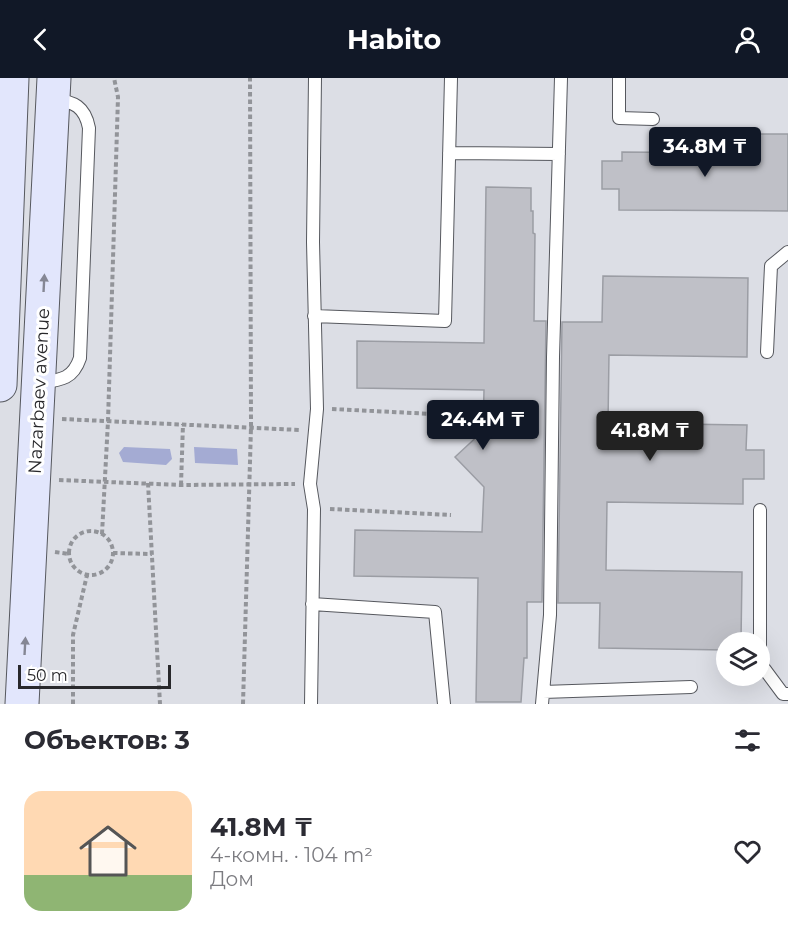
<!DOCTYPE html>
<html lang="ru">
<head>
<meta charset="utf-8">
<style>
	body { margin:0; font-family:Montserrat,sans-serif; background:#f7f7f7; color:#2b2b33; height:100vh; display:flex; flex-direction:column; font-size:22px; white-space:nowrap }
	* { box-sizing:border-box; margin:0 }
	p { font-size:20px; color:#7c7c81 }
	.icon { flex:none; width:33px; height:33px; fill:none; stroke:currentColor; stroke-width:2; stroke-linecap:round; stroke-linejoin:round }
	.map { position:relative; height:626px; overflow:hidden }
	.details { display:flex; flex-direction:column; background:#fff; flex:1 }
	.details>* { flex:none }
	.buttons { position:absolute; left:716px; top:554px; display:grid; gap:12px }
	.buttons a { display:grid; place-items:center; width:54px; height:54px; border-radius:50%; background:#fff; box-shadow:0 6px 24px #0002; font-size:30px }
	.scale { position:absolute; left:18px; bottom:15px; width:153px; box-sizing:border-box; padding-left:6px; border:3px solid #28282b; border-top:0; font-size:16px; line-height:21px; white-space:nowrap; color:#28282b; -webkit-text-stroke:4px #fff; paint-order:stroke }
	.price { position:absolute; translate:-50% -51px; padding:0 14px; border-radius:6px; background:#111827; color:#fff; font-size:20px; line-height:39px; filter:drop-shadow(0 2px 3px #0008) }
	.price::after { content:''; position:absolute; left:50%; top:36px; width:18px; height:14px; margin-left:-9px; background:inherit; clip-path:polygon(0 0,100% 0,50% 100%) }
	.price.on { background:#222; color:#fff }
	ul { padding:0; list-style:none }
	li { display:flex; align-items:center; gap:18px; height:150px; padding:0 24px }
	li+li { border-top:2px solid #e1e1e2 }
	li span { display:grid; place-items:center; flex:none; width:168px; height:120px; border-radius:18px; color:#555 }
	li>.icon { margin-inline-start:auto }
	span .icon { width:72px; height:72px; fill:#fffc; stroke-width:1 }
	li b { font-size:26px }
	h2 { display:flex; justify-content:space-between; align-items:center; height:72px; padding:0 24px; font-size:26px }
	header { display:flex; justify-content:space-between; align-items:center; height:78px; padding:0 24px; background:#111827; color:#fff; font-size:27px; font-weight:700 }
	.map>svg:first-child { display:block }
</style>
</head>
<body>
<header><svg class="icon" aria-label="back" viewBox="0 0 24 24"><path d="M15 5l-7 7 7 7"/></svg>Habito<svg class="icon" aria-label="person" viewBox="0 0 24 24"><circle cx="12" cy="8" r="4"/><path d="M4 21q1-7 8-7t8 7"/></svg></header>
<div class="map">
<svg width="788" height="626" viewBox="0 0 788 626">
	<rect width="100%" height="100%" fill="#dcdee5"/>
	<!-- green -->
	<path fill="#a4abd3" d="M124 369 170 371 172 381 166 387 123 384 119 375Z
		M194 369 237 371 238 387 195 385Z"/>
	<!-- building -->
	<path fill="#bfc0c7" stroke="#9b9da4" stroke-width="1.5" d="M741 56H788V133L619 132V111H602V83H622V74L741 75Z
		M486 109 531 110V133H533V155L535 156 534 243H546L542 524H527V580H524L521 624H476L478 500 354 498 355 452 482 454 484 409 455 379 483 353 484 312 357 310V263L484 265Z
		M603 198 748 200 747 279 609 277 608 345 747 347 746 372H764V401H743V426L607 424 606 492 742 494 741 564H726V572L599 570 600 525H558L562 244H602Z"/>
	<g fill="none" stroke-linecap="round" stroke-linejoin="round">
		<defs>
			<path id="lane" d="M619 0V40L653 41
				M449 75 559 76
				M314 238 445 243 451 0
				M767 274 771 188 788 174
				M40 305C61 302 73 301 80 280L89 50C85 29 74 23 54 22
				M760 432V585L783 616H788
				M312 526 435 534 444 626
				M543 614 691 609
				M311 626 314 431 310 406 317 331 313 164 315 0
				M542 626 550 537 553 279 561 0"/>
			<path id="secondary" d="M0 307 12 0
				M22 626 54 0"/>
		</defs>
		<!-- lane casing -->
		<use href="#lane" stroke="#56585e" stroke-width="14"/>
		<!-- secondary casing -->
		<use href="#secondary" stroke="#56585e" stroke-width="35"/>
		<!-- path -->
		<path stroke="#929499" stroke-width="4" stroke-dasharray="4.5 3" stroke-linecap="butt" d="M332 331 452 337
			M62 341 300 352
			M59 402 181 407 295 406
			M148 405 160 626
			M181 407 183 346
			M330 431 451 437
			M69 475a22 22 0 1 1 44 0a22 22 0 1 1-44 0Z
			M102 456 108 343 118 19 114 0
			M55 474 69 476
			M113 475 152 476
			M73 626V557L87 497
			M243 626 251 349 250 0"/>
		<!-- lane -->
		<use href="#lane" stroke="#fff" stroke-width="12"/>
		<!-- secondary -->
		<use href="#secondary" stroke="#e2e6fc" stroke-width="33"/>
	</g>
	<!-- one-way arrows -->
	<defs><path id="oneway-solid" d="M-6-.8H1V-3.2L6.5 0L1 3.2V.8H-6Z" transform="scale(1.5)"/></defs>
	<g fill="#858794">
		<use href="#oneway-solid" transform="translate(44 205) rotate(-87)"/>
		<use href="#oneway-solid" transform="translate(25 568) rotate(-87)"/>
	</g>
	<g text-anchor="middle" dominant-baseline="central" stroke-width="6" stroke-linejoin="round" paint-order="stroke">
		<!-- street labels -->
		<g font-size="18" fill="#28282b" stroke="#fff">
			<text transform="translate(39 313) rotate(-87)">Nazarbaev avenue</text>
		</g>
	</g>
</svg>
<div class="buttons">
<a><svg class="icon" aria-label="layers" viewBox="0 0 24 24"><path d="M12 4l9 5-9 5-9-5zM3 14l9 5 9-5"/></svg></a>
</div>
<div class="scale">50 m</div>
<b class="price" style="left:705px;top:100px">34.8M ₸</b>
<b class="price" style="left:483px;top:373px">24.4M ₸</b>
<b class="price on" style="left:650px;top:384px">41.8M ₸</b>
</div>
<section class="details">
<h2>Объектов: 3<svg class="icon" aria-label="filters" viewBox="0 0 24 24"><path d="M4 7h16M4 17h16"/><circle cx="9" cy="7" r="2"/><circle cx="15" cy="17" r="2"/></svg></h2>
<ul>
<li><span style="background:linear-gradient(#ffd9b3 70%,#8fb573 0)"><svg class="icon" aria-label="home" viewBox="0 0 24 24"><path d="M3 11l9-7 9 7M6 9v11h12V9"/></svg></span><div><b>41.8M ₸</b><p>4-комн. · 104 m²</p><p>Дом</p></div><svg class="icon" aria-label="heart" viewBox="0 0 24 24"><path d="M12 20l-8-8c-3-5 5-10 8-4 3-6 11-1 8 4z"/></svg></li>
</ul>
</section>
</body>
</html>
